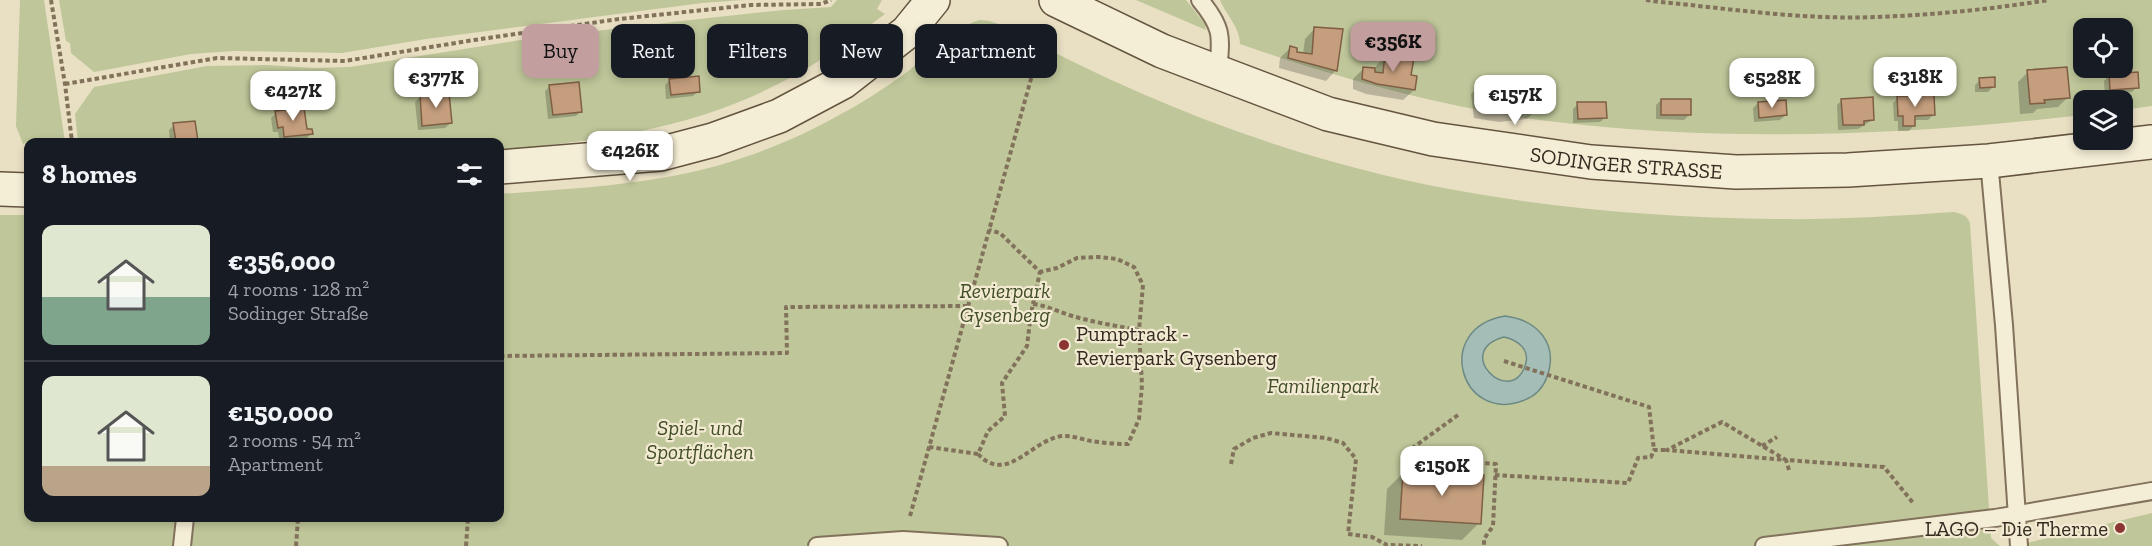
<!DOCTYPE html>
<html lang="en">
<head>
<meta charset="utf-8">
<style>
	body { margin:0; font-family:"Zilla Slab",serif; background:#242831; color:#f1f3f6; height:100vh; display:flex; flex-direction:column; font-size:22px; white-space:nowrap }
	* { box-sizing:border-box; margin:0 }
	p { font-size:20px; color:#9ea1a6 }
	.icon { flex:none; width:33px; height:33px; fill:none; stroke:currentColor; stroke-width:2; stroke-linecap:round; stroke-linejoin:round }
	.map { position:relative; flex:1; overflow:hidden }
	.sheet { position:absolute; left:24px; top:138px; width:480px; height:384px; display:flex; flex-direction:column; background:#171b24; border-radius:12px; box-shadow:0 3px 9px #0003 }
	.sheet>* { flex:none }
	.hud { position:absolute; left:522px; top:24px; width:570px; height:54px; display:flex; gap:12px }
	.fabs { position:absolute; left:2073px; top:18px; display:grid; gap:12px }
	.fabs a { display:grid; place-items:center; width:60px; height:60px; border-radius:12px; background:#171b24; box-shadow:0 3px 9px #0003; font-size:30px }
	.price { position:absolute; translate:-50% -51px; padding:0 14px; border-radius:12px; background:#fff; color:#222; font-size:20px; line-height:39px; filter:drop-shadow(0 2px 3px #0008) }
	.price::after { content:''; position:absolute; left:50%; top:36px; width:18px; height:14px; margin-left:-9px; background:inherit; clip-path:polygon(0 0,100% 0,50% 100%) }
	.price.current { background:#c39e9e; color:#111 }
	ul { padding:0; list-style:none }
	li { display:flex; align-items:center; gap:18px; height:150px; padding:0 18px }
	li+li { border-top:2px solid #363941 }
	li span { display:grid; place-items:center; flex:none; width:168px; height:120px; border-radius:12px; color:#555 }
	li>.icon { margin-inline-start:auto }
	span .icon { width:72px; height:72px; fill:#fffc; stroke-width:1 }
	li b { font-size:26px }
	h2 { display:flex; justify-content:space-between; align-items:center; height:72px; padding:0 18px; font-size:26px }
	.chip { padding:0 21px; border-radius:12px; background:#171b24; box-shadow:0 3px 9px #0003; font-size:21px; line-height:54px }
	.chip.current { background:#c39e9e; color:#111 }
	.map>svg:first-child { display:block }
</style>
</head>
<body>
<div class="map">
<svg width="2152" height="546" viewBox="0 0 2152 546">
	<rect width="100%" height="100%" fill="#e9e0c4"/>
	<!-- green -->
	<path fill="#bfc699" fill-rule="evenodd" d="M20 0H44L65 142H34L32 139 23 144 16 126Z
		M59 0H744L702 3 426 39 342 53 234 51 191 54 94 72 71 53 70 43 66 41Z
		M837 0H882L877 9 885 14C850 40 814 67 774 86 687 130 595 141 500 150V142H78L75 114 94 87 207 66 267 65 314 68 350 67 527 39 708 18 784 10 831 7Z
		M1136 0H1186L1205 24 1206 30Z
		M1220 0H2152V106L2123 110 2122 100H2084L2083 115C1903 136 1720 143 1540 120 1438 106 1337 78 1240 44 1240 27 1226 15 1220 0ZM2084 28H2122V68H2084Z
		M980 20 989 21 1002 25C1106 82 1216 129 1330 161 1474 202 1626 217 1776 219 1835 220 1894 216 1954 212 1962 214 1967 215 1970 223L1991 538 2000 546H0V215H28V518H500V194C555 190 611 187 667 177 727 167 788 144 841 114 862 103 883 89 903 75 927 58 950 28 980 20Z
		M2152 513V546H2026L2027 543Z"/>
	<!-- water -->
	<path fill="#a5bdb7" stroke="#6d8a84" stroke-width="1.5" fill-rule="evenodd" d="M1505 316C1537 320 1559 343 1547 377 1543 388 1534 397 1522 401 1460 423 1433 328 1505 316ZM1504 337C1518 340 1531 350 1525 366 1510 408 1452 351 1504 337Z"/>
	<!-- shadow -->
	<path fill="#0003" d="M1315 28 1336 70 1326 81 1279 68 1280 58 1290 48 1296 53 1303 54 1305 39Z
		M1386 56 1409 77 1414 90 1403 100 1366 94 1353 89V79L1363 69 1375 70 1376 66Z
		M2028 72 2068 97 2058 107 2037 109 2033 113 2020 114 2018 82Z
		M2109 76 2137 87 2132 92 2105 95 2104 81Z
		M670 80 698 91 693 96 666 99 665 85Z
		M1980 80 1993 87 1988 92H1975V85Z
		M1482 84 1493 87 1537 109 1527 119 1499 122 1474 118 1471 94Z
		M550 86 581 111 576 116 548 119 545 91Z
		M420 97 451 123 445 128 418 130 415 102Z
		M1898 98 1933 115 1928 120H1914V125L1909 131H1898V121H1894L1893 103Z
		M1661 100 1689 115 1684 120 1656 119V105Z
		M1842 100 1872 120 1858 129 1838 130 1837 105Z
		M1758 103 1786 115 1780 120 1754 122 1753 108Z
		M1578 104 1606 117 1600 122 1573 123V109Z
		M276 113 311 134 306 139 280 142 278 132H273L271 118Z
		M174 125 196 141 194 142H170L169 130Z
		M1404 472 1479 523 1462 540 1384 535 1387 489Z"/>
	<!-- building -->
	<path fill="#c49e7d" stroke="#7f5f44" stroke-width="1.5" d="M1314 27 1343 29 1337 71 1288 58 1290 46 1297 48V52L1312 54Z
		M1385 54 1414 58 1411 75 1417 76 1415 90 1377 84 1362 79 1363 67 1375 68V72L1383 73Z
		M2067 67 2070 98 2044 100 2045 103 2030 104 2027 70Z
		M2138 72 2139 88 2110 90 2109 74Z
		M699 76 700 92 671 95 669 79Z
		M1995 77V87L1980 88 1979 78Z
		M579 82 582 112 553 115 549 85Z
		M1494 82 1495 85 1531 82 1532 88H1537L1539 110 1510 112 1484 108 1481 83Z
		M449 93 452 123 422 126 420 95Z
		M1934 95 1935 115 1915 116V126H1903V116H1898L1897 96Z
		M1873 97 1874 120 1864 121V125H1843L1841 99Z
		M1661 99H1691V115H1661Z
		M1786 100 1787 115 1759 118 1758 102Z
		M1577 102H1606L1607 118 1578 119Z
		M304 108 307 129H312L313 134 284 137 283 127 278 128 275 111Z
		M195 121 198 141 176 142 173 123Z
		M1403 470 1484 475 1481 524 1400 519Z"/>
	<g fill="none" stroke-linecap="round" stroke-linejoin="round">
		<defs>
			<path id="lane" d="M1200 0C1224 29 1221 37 1218 73
				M1989 161 2004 325 2019 546
				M182 546 185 518
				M817 546 903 540 999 546
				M1764 546 1995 518 2152 491"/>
			<g id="secondary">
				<path id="s1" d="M1056 0 1162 51 1328 114 1433 139 1591 162 1736 172 1848 170 1989 161 2152 142"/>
				<path d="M500 167 660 154 713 140 779 116 843 82 907 32 933 0"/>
				<path d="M0 189 28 190"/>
			</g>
		</defs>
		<!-- lane casing -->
		<use href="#lane" stroke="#82725c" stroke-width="20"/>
		<!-- secondary casing -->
		<use href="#secondary" stroke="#64543f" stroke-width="36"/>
		<!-- path -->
		<path stroke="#82725c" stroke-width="4" stroke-dasharray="4.5 3" stroke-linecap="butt" d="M51 0 65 84 72 142
			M1646 0 1660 2
			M1661 2C1732 9 1804 20 1876 17 1934 15 1992 9 2049 0
			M65 84 217 58 345 61 474 40 619 19 751 5 821 4 831 0
			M1033 304C1047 306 1057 311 1069 315 1092 322 1116 326 1139 330L1143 285 1134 267 1117 259 1098 257 1077 258 1057 268 1040 272
			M500 356 787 353 786 307 968 306
			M1504 361 1649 407 1654 450
			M1458 415 1411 449 1410 458 1496 464 1493 526 1484 539V546
			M1762 446 1777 437
			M929 447 978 454 988 431 1005 416 1002 383 1027 346 1031 313 1040 272 1000 233 989 230
			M978 454C1008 486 1033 437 1064 436 1073 436 1082 439 1091 441 1103 443 1116 444 1128 444L1139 419 1142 385 1139 330
			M1231 464 1234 449 1253 438 1271 433 1326 438 1343 443 1356 459 1348 534 1372 537 1387 545 1422 546
			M1789 470 1786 460 1667 450 1722 422 1786 460 1884 467 1914 504
			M1495 475 1628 483 1638 458 1651 457 1654 450H1667
			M910 516 1042 39
			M296 546 298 518
			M466 546 468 518"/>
		<!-- lane -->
		<use href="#lane" stroke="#f5eed6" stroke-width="16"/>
		<!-- secondary -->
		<use href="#secondary" stroke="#f5eed6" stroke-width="33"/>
	</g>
	<!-- markers -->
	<g fill="#8b3632" stroke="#f2ead2" stroke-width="2">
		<circle cx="1064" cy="345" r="6"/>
		<circle cx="2120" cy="528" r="6"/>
	</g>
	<g text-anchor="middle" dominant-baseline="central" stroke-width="4.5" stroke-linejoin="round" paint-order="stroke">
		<!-- street labels -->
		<g font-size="21" fill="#342a1f" stroke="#f2ead2">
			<text stroke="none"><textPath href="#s1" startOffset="598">SODINGER STRASSE</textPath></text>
		</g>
		<!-- park labels -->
		<g font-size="21" font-style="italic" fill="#424e27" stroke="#f2ead2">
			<text x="1005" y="290">Revierpark<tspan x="1005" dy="24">Gysenberg</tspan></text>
			<text x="1323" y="385">Familienpark</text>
			<text x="700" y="427">Spiel- und<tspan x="700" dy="24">Sportflächen</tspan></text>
		</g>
		<!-- poi labels -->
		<g font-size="21" fill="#342a1f" stroke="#f2ead2" text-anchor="start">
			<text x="1076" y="333">Pumptrack -<tspan x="1076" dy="24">Revierpark Gysenberg</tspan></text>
			<text x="2108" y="528" text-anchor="end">LAGO – Die Therme</text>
		</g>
	</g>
</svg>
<div class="fabs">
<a><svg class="icon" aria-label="locate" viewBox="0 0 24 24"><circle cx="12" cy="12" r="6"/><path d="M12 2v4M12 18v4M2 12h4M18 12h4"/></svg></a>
<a><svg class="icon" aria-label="layers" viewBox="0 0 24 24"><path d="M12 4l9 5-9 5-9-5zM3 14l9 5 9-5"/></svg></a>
</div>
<b class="price current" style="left:1393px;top:73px">€356K</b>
<b class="price" style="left:1915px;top:108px">€318K</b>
<b class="price" style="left:436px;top:109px">€377K</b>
<b class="price" style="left:1772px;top:109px">€528K</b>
<b class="price" style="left:293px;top:122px">€427K</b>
<b class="price" style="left:1515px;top:126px">€157K</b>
<b class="price" style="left:630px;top:182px">€426K</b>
<b class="price" style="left:1442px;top:497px">€150K</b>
<div class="hud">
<a class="chip current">Buy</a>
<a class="chip">Rent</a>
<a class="chip">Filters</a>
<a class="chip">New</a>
<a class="chip">Apartment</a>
</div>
<section class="sheet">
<h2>8 homes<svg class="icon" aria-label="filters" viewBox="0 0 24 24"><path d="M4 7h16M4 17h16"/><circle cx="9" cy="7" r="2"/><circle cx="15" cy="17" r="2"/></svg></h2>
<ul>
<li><span style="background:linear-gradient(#dfe7d0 60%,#7fa58c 0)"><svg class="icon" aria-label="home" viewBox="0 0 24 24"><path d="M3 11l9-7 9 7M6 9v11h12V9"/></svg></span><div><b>€356,000</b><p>4 rooms · 128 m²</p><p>Sodinger Straße</p></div></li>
<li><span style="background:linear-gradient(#dfe7d0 75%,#b9a48a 0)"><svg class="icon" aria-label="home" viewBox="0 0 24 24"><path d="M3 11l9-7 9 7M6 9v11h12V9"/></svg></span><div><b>€150,000</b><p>2 rooms · 54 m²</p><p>Apartment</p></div></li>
</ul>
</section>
</div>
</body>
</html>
